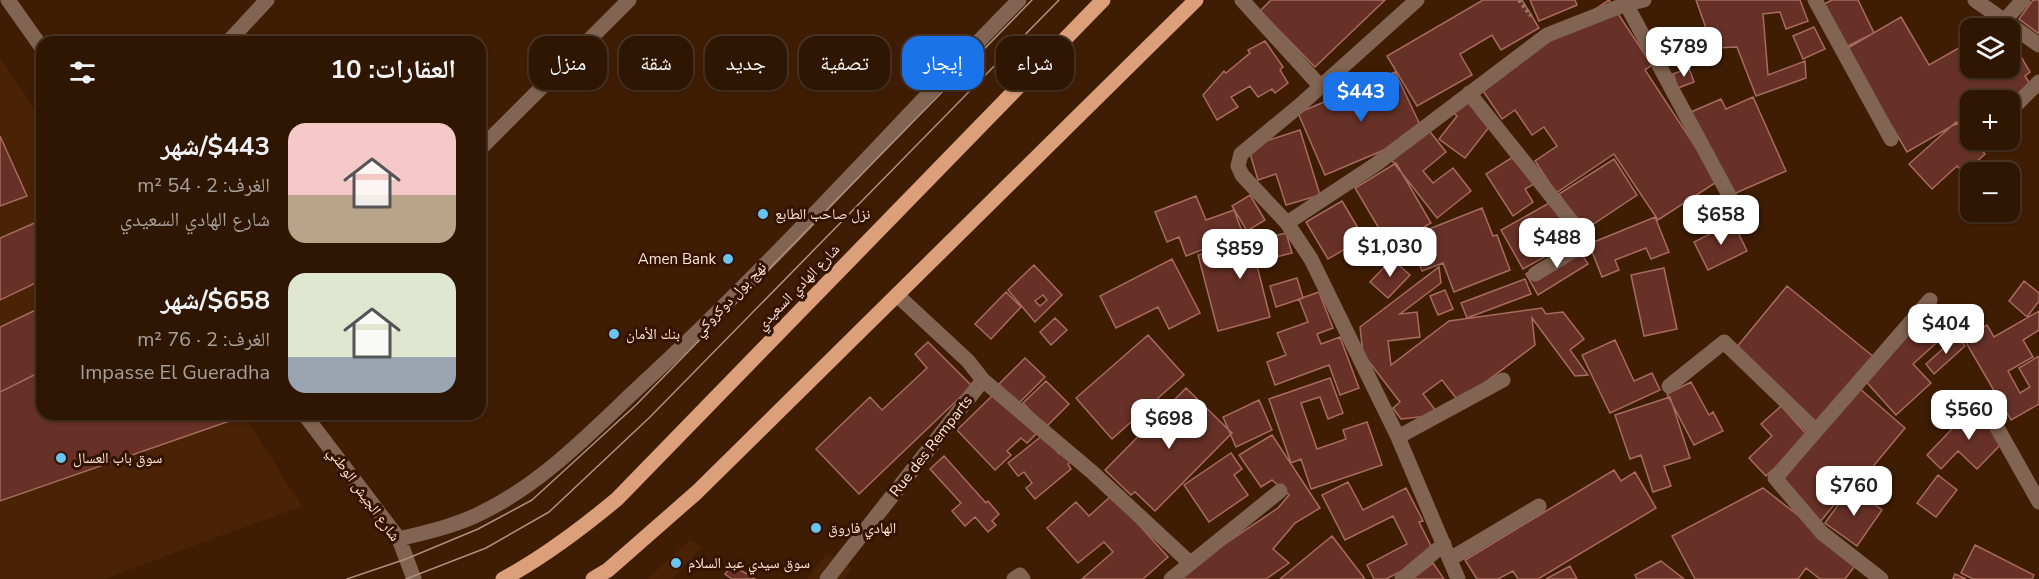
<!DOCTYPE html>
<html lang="ar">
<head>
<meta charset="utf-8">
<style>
	body { margin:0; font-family:"Nunito Sans","Noto Naskh Arabic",sans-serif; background:#3b2312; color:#f1f3f6; direction:rtl; height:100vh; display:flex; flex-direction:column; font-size:22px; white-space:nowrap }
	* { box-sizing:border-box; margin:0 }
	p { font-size:20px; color:#a79f9a }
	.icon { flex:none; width:33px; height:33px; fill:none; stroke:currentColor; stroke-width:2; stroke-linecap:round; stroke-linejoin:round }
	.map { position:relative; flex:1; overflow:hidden; direction:ltr }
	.panel { position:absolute; left:36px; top:36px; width:450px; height:384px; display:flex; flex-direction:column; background:#2f1603; border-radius:18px; box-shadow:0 2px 4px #0004,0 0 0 2px #4a3525; direction:rtl }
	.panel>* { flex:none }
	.banner { position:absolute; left:504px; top:36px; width:570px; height:54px; direction:rtl; display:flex; gap:12px }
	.controls { position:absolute; left:1960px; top:18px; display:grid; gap:12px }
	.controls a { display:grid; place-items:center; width:60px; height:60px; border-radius:12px; background:#2f1603; box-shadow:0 2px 4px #0004,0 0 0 2px #4a3525; font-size:30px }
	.price { position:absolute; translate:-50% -51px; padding:0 14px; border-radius:12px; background:#fff; color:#222; font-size:20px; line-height:39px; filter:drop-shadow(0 2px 3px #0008) }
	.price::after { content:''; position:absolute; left:50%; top:36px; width:18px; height:14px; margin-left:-9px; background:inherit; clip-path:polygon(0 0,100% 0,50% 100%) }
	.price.selected { background:#1a73e8; color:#fff }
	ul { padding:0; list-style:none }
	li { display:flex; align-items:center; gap:18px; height:150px; padding:0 30px }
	li span { display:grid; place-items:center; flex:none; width:168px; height:120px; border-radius:18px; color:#555 }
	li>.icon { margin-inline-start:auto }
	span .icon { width:72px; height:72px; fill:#fffc; stroke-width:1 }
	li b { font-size:26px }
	h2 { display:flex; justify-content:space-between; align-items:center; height:72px; padding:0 30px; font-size:26px }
	.tag { padding:0 21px; border-radius:18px; background:#2f1603; box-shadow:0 2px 4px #0004,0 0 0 2px #4a3525; font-size:21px; line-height:54px }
	.tag.selected { background:#1a73e8; color:#fff }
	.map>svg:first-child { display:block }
</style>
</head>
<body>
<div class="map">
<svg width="2039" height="579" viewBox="0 0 2039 579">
	<rect width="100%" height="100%" fill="#3f1d04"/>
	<!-- built -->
	<path fill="#4a2205" d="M0 58 42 121V371L0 392Z
		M244 416 302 506 104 579H0V501Z
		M690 540 702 547 672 579H647Z
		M826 554 852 568 845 579H807Z"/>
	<!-- building -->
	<path fill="#673127" stroke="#a76b5f" stroke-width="1.5" fill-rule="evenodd" d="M1271 0H1385L1315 67 1260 11Z
		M1483 0H1522L1539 28 1501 50 1492 35 1460 54 1472 75 1417 106 1387 56Z
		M1530 0H1575L1577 5 1539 21Z
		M1609 0 1652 65 1645 70 1718 181 1658 220 1614 154 1556 193 1535 161 1557 146 1544 127 1532 135 1515 110 1502 119 1479 85Z
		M1696 0H1800L1808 21 1786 29 1780 12 1763 14 1768 75 1805 61 1806 78 1756 96 1737 47 1713 48Z
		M1832 0H1858L1874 33 1838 51 1816 8Z
		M2033 0H2039V34L2019 19Z
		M1901 17 1929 65 1971 41V68H2010V38L2030 72 2025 76 2036 94 2015 106 2008 93 1995 100H1971V115L1907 152 1846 49Z
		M1814 27 1825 49 1803 59 1793 36Z
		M1265 41 1283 67 1280 70 1288 83 1275 93 1272 89 1258 97 1250 86 1231 97 1238 107 1217 120 1203 95 1224 71 1226 73 1250 53 1248 50Z
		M1689 68 1694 82 1678 88 1673 74Z
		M1395 72 1424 133 1325 175 1298 113Z
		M1753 97 1786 171 1729 196 1691 112 1721 99 1726 109Z
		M1464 98 1494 121 1465 158 1439 139 1457 116 1453 112Z
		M1956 122 1985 154 1964 173 1957 166 1932 189 1909 164Z
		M1427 128 1446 152 1423 171 1433 183 1453 168 1471 191 1437 218 1390 158Z
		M1300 130 1320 195 1286 205 1276 174 1258 180 1248 147Z
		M0 136 27 196 0 206Z
		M1516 155 1534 184 1525 189 1533 202 1513 216 1486 174Z
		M1614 159 1637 195 1583 231 1559 194Z
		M1396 163 1431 223 1390 247 1355 188Z
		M1250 195 1265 220 1247 231 1232 206Z
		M1196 196 1206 220 1234 210 1243 234 1186 256 1179 237 1167 242 1155 212Z
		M1342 201 1364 238 1328 259 1306 222Z
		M1551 202 1573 241 1523 269 1501 230Z
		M1482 208 1493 236 1497 235 1510 270 1454 292 1443 263 1422 271 1409 237Z
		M1655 217 1669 252 1651 259 1646 248 1615 260 1619 270 1602 277 1589 244Z
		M39 221 42 228V280L0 300V238Z
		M1733 222 1747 251 1708 270 1694 242Z
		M1286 233 1292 253 1256 262 1270 317 1218 331 1198 255Z
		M1575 244 1588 264 1538 295 1526 274Z
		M1172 259 1200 313 1169 329 1158 307 1116 328 1100 296Z
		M1392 259 1410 275 1388 298 1370 282Z
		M1034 265 1062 295 1035 322 1008 290ZM1043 295 1047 300 1040 306 1035 301Z
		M1439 267 1441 283 1400 314 1417 312 1420 337 1388 341 1391 365 1449 321 1542 308 1546 314 1563 312 1584 339 1570 350 1588 375 1575 376 1532 318 1535 345 1459 402 1442 380 1423 394 1439 415 1401 419 1393 408 1400 402 1363 354 1360 327Z
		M1664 268 1677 329 1644 336 1631 275Z
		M1297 278 1303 298 1276 307 1270 286Z
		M1525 279 1531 294 1467 318 1461 303Z
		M2024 281 2039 293V301L2027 317 2009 301Z
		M1787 286 1874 357 1819 424 1732 353Z
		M1445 290 1453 309 1438 315 1430 296Z
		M1006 292 1021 307 991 339 975 324Z
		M1319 292 1333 328 1317 334 1321 344 1340 337 1359 388 1340 395 1329 365 1275 385 1267 362 1286 355 1277 333 1308 322 1299 299Z
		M42 307V371L0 392V327Z
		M1936 308 1954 327 1913 364 1931 383 1896 415 1861 376Z
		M2039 311V330L2023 340 2033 357 2008 371 2020 393 2030 387 2019 368 2039 356V404L2011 420 1964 339 1987 325 1994 337Z
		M1055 318 1067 330 1051 345 1040 332Z
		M1148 335 1184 375 1112 439 1076 398Z
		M1957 336 1965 346 1934 374 1926 364Z
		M1615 340 1634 381 1652 373 1660 390 1610 413 1582 355Z
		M928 342 972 386 859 494 816 449 870 397 882 410 927 368 915 354Z
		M1025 358 1045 377 1018 404 999 384Z
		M42 371V414L244 416 0 501V392Z
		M1330 378 1343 413 1328 419 1320 397 1301 403 1317 449 1346 439 1343 430 1367 422 1382 465 1311 489 1301 459 1291 463 1269 399Z
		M1046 381 1069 404 1046 427 1023 403Z
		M1691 382 1709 415 1713 412 1723 431 1694 445 1667 394Z
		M1186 388 1232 433 1155 511 1135 492 1131 495 1105 470Z
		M1859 388 1905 428 1861 481 1857 477 1820 522 1777 487Z
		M996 392 1037 433 1027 443 1021 438 1007 451 1011 455 995 470 957 430Z
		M1670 397 1690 458 1664 466 1671 486 1653 492 1641 455 1630 459 1615 415Z
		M1259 400 1272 430 1236 447 1223 417Z
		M1781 406 1809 437 1766 476 1749 458 1772 436 1761 424Z
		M1974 406 2007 438 1977 469 1958 451 1941 469 1927 455Z
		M1043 435 1059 454 1063 451 1071 461 1068 464 1071 469 1035 499 1026 488 1032 483 1024 472 1018 476 1008 463Z
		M1272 435 1320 508 1295 523 1273 549 1289 563 1266 579H1173L1278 508 1289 495 1272 480 1261 487 1239 455Z
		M1231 453 1242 469 1234 475 1248 495 1209 522 1184 485Z
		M944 456 986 503 988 501 999 514 992 521 996 525 988 532 975 517 965 526 952 511 961 503 930 469Z
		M1614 470 1621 481 1635 472 1656 508 1538 579H1518L1513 571 1498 579H1477L1465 560Z
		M1938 475 1957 490 1936 517 1917 503Z
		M1348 482 1363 510 1406 488 1423 521 1419 522 1435 554 1386 579H1374L1367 565 1407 544 1393 516 1345 540 1322 495Z
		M1851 487 1882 510 1857 546 1825 523Z
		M1763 488 1858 562 1845 579H1820L1806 568 1798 579H1695L1672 536Z
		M1112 495 1168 557 1143 579H1082L1113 552 1104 542 1078 563 1047 528 1076 502 1089 516Z
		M1332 536 1365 579H1280Z
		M1975 545 2034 575 2032 579H1973L1961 573Z
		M1661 561 1684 579H1637L1635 575Z
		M1433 563 1444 579H1412Z
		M732 565 755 579H732L725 574Z
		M1570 566 1577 579H1546Z
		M1955 574 1966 579H1953Z"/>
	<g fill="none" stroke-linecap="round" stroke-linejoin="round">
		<!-- path -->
		<path stroke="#977a66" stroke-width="4" stroke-dasharray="3 3" stroke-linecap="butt" d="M1519 0 1531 16"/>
		<!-- minor -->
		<path stroke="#816452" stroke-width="15" d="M8 0 42 48
			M1242 0 1321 87
			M1417 0 1299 106 1241 154 1238 166 1242 175 1287 223 1311 259 1398 437 1458 579
			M1815 0 1891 139
			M1975 0 2039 45
			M1626 4 1738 212
			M2004 21 2023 0
			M228 42 267 0
			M1469 93 1588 242 1535 274
			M2010 111 2039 82
			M480 149 629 0
			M1287 223 1375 165 1547 35 1626 4 1644 0
			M983 380 1092 472 1189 562
			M1669 386 1724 342 1816 431
			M304 414 399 539 414 579
			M1995 424 2039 502
			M1398 437 1503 380
			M399 539C427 532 455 526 481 513 543 483 591 432 640 386 773 264 893 128 1019 0
			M1450 559 1539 506
			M827 579 983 380 968 361 897 295
			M1014 579 1020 575 1023 579
			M1171 579 1280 491
			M1402 579 1444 544
			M1881 579 1822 533 1775 478 1930 300"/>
		<!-- major -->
		<path stroke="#db9f7a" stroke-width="15" d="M503 579C544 557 581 529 617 499L1103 0
			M593 579 608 570 697 492 1196 0"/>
		<!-- tram -->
		<path stroke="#ad917f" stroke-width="1.5" d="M347 579 406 559 478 529 532 500 636 405 1032 0
			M406 579 486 548 549 512 650 417 1059 0"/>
	</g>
	<!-- markers -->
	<g fill="#69c4f1" stroke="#341300" stroke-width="2">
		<circle cx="763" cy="214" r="6"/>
		<circle cx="728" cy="259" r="6"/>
		<circle cx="614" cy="334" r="6"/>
		<circle cx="61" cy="458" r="6"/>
		<circle cx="816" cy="528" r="6"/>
		<circle cx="676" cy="563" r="6"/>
	</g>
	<g text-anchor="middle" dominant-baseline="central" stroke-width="6" stroke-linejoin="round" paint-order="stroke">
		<!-- poi labels -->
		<g font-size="15" fill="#fde5d7" stroke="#341300" text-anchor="start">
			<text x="775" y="214">نزل صاحب الطابع</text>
			<text x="716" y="259" text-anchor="end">Amen Bank</text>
			<text x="626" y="334">بنك الأمان</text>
			<text x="73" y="458">سوق باب العسال</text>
			<text x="828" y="528">الهادي فاروق</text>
			<text x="688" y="563">سوق سيدي عبد السلام</text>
		</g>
		<!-- street labels -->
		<g font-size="15" fill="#fde5d7" stroke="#341300">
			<text transform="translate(798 287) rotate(-46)">شارع الهادي السعيدي</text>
			<text transform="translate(730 299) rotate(-46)">نهج بول دوكروكي</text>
			<text transform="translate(931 446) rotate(-52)">Rue des Remparts</text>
			<text transform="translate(364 494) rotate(54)">شارع الجيش الوطني</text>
		</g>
	</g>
</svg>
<div class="controls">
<a><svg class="icon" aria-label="layers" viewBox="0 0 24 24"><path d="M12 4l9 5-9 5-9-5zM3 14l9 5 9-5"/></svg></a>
<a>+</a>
<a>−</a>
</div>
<b class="price" style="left:1684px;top:78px">$789</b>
<b class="price selected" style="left:1361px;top:123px">$443</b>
<b class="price" style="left:1721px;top:246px">$658</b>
<b class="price" style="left:1557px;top:269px">$488</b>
<b class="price" style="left:1390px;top:278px">$1,030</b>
<b class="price" style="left:1240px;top:280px">$859</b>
<b class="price" style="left:1946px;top:355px">$404</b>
<b class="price" style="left:1969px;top:441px">$560</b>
<b class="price" style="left:1169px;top:450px">$698</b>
<b class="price" style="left:1854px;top:517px">$760</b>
<div class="banner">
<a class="tag">شراء</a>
<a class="tag selected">إيجار</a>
<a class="tag">تصفية</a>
<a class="tag">جديد</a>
<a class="tag">شقة</a>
<a class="tag">منزل</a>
</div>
<section class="panel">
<h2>العقارات: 10<svg class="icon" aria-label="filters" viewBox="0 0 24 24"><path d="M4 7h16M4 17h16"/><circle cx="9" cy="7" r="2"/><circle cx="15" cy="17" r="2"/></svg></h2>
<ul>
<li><span style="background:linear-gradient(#f6c9c9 60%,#b9a48a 0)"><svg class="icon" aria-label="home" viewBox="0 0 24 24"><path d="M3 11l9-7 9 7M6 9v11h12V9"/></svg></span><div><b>$443/شهر</b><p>الغرف: 2 · 54 m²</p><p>شارع الهادي السعيدي</p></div></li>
<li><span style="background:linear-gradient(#dfe7d0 70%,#9aa5b1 0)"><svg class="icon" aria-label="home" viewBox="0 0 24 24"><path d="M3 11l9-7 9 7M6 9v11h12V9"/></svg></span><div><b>$658/شهر</b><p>الغرف: 2 · 76 m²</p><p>Impasse El Gueradha</p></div></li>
</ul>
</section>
</div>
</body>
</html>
